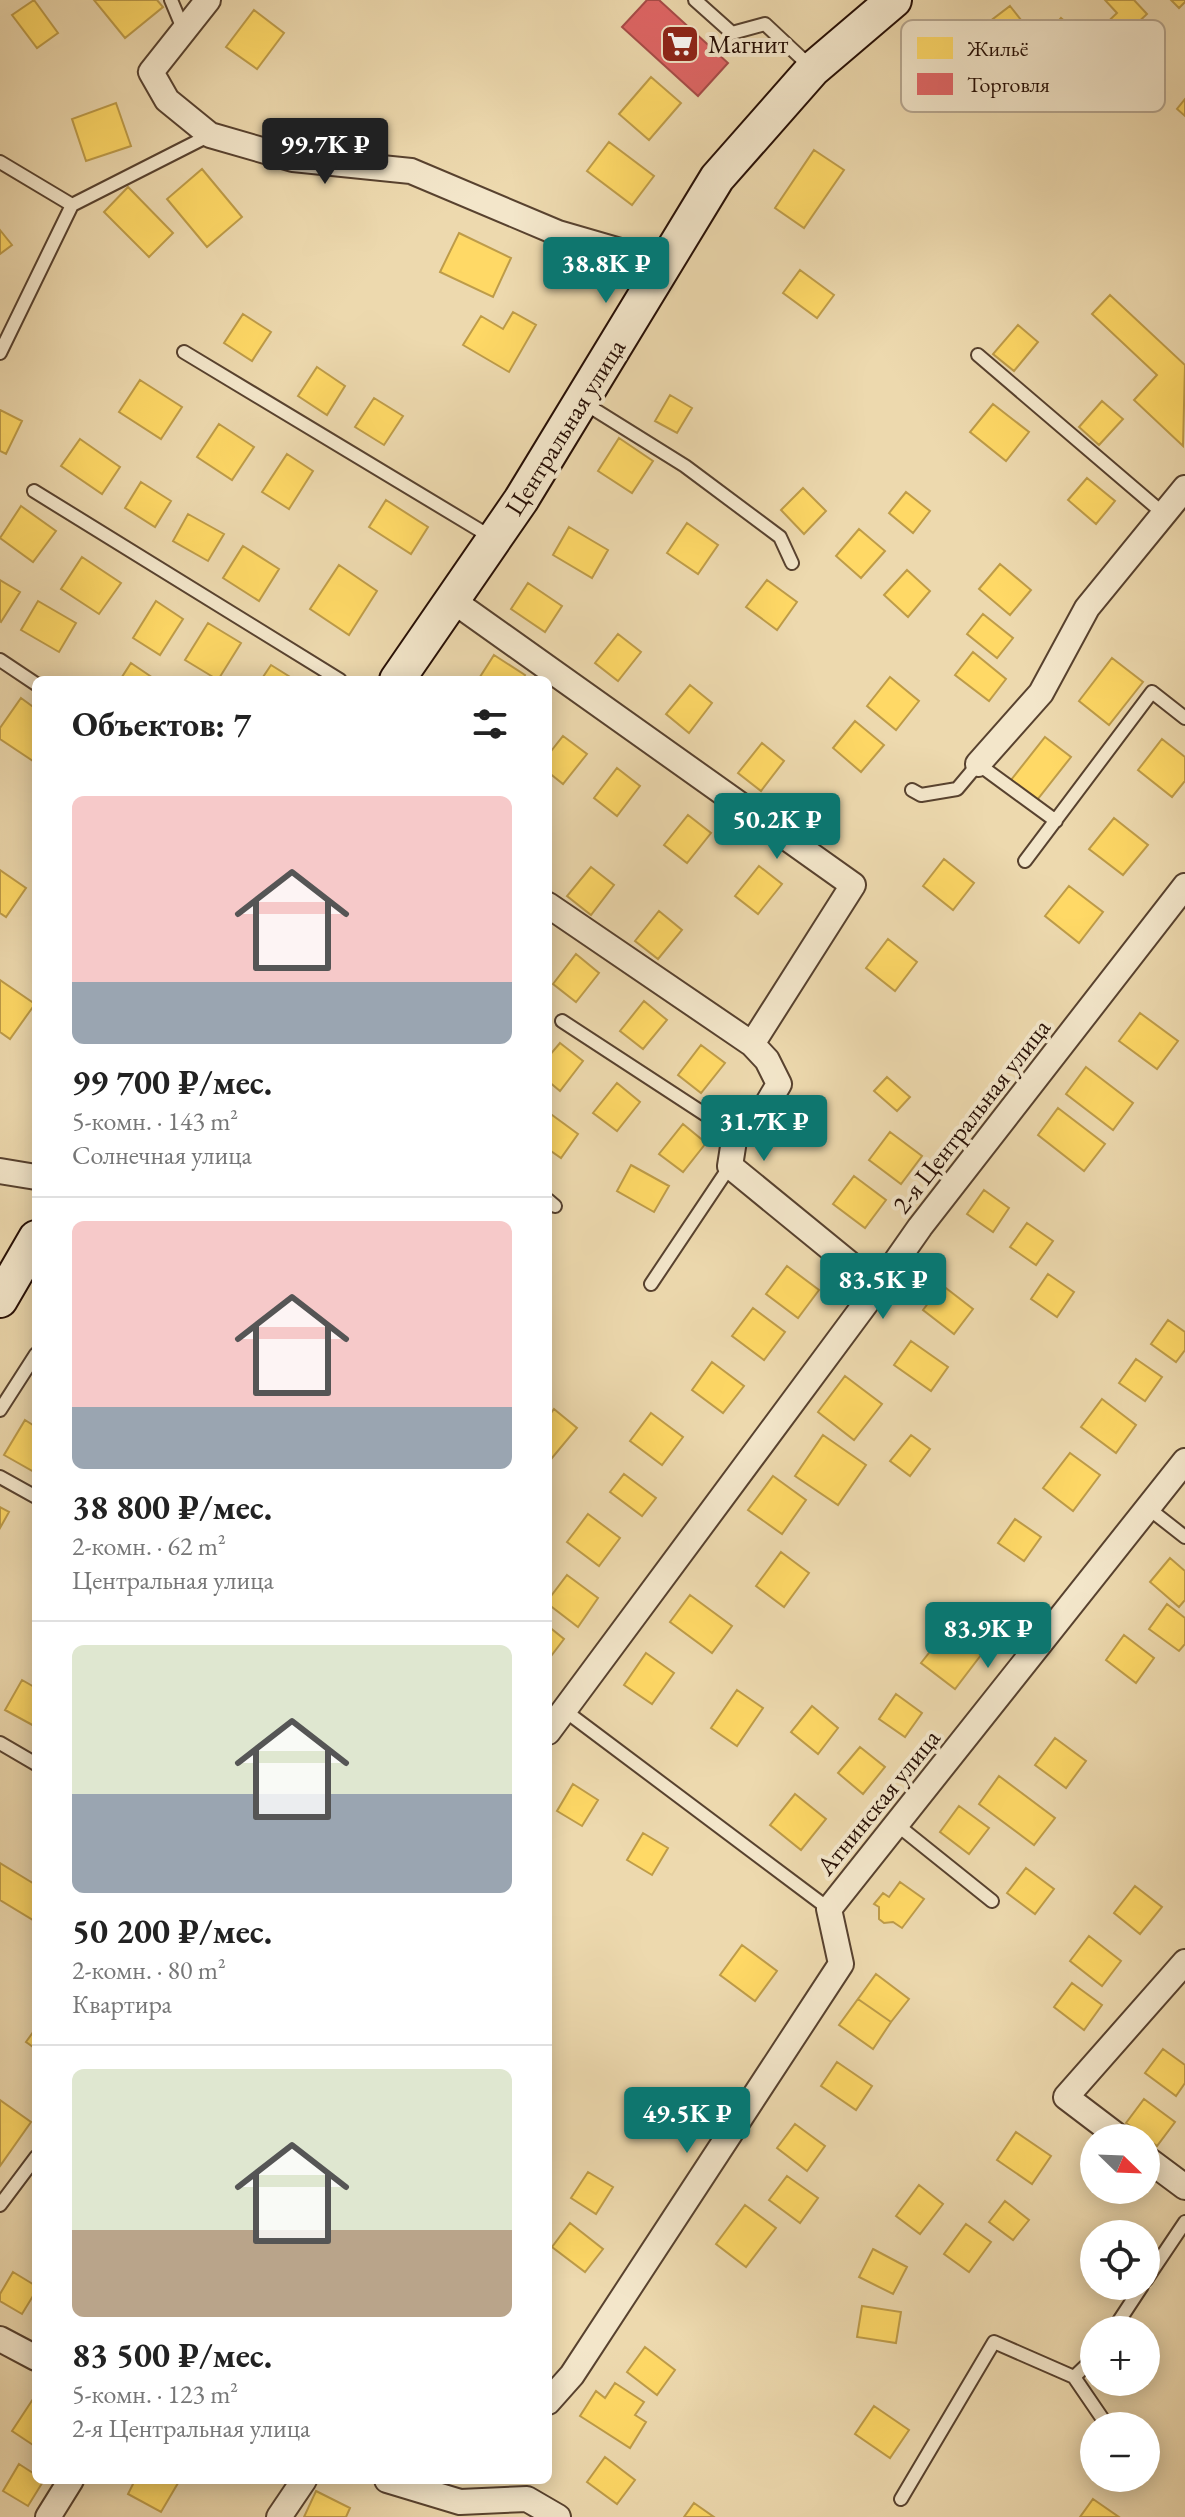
<!DOCTYPE html>
<html lang="ru">
<head>
<meta charset="utf-8">
<style>
	body { margin:0; font-family:"EB Garamond",serif; background:#f6f6f6; color:#222; height:100vh; display:flex; flex-direction:column; font-size:30px; white-space:nowrap }
	* { box-sizing:border-box; margin:0 }
	p { font-size:26px; color:#767676 }
	.icon { flex:none; width:44px; height:44px; fill:none; stroke:currentColor; stroke-width:2; stroke-linecap:round; stroke-linejoin:round }
	.map { position:relative; flex:1; overflow:hidden }
	.side { position:absolute; left:32px; top:676px; width:520px; height:1808px; display:flex; flex-direction:column; background:#fff; border-radius:12px; box-shadow:0 4px 20px #0003 }
	.side>* { flex:none }
	.needle { width:52px; rotate:113deg }
	.tools { position:absolute; left:1080px; top:2124px; display:grid; gap:16px }
	.tools a { display:grid; place-items:center; width:80px; height:80px; border-radius:50%; background:#fff; box-shadow:0 4px 20px #0003; font-size:40px }
	.price { position:absolute; translate:-50% -68px; padding:0 18px; border-radius:8px; background:#0f766e; color:#fff; font-size:26px; line-height:52px; filter:drop-shadow(0 2px 4px #0008) }
	.price::after { content:''; position:absolute; left:50%; top:48px; width:24px; height:18px; margin-left:-12px; background:inherit; clip-path:polygon(0 0,100% 0,50% 100%) }
	.price.selected { background:#222; color:#fff }
	ul { padding:0; list-style:none }
	li { display:grid; align-content:center; gap:16px; height:424px; padding:0 40px }
	li+li { border-top:2px solid #e0e0e0 }
	li span { display:grid; place-items:center; height:248px; border-radius:12px; color:#555 }
	li>.icon { margin-inline-start:auto }
	span .icon { width:144px; height:144px; fill:#fffc; stroke-width:1 }
	li b { font-size:34px }
	h2 { display:flex; justify-content:space-between; align-items:center; height:96px; padding:0 40px; font-size:34px }
	.map>svg:first-child { display:block }
</style>
</head>
<body>
<div class="map">
<svg width="1185" height="2517" viewBox="0 0 1185 2517">
	<rect width="100%" height="100%" fill="#edd9ae"/>
	<filter id="stains"><feTurbulence type="fractalNoise" baseFrequency=".0025" numOctaves="4"/><feColorMatrix values="0 0 0 0 .2 0 0 0 0 .09 0 0 0 0 .02 0 0 0 .5 -.17"/></filter>
	<radialGradient id="worn" r=".72"><stop offset=".6" stop-color="#630" stop-opacity="0"/><stop offset="1" stop-color="#630" stop-opacity=".3"/></radialGradient>
	<!-- homes -->
	<path fill="#ffd966" stroke="#be9c49" stroke-width="2" d="M34 0 58 33 37 48 12 15Z
		M94 0H157L163 7 125 38Z
		M1105 0H1134L1147 14 1108 51 1094 35 1117 13Z
		M1171 0H1185V2L1179 8Z
		M1010 6 1029 30 1003 50 985 25Z
		M254 10 284 33 257 69 226 47Z
		M1061 18 1097 49 1072 78 1036 47Z
		M651 77 681 103 649 140 619 114Z
		M1185 99V116L1177 109Z
		M116 103 131 146 86 161 72 119Z
		M609 142 654 176 632 205 587 171Z
		M814 150 844 170 804 228 775 208Z
		M202 169 242 217 207 247 167 199Z
		M128 187 173 233 149 257 104 212Z
		M0 230 12 245 0 254Z
		M459 233 511 258 493 297 440 272Z
		M800 270 834 295 817 318 783 293Z
		M1110 295 1185 365 1183 446 1134 400 1157 375 1092 314Z
		M513 312 536 325 509 372 463 345 481 316 503 329Z
		M243 314 271 332 252 361 224 343Z
		M1018 325 1038 342 1014 371 993 354Z
		M317 367 345 386 327 415 298 396Z
		M140 380 182 407 161 439 119 412Z
		M670 395 692 408 677 433 655 421Z
		M374 398 403 416 384 445 355 427Z
		M1102 401 1123 419 1099 445 1079 427Z
		M993 404 1029 432 1006 461 970 432Z
		M0 410 22 421 6 454 0 451Z
		M219 424 254 447 232 480 197 457Z
		M619 438 653 461 632 493 598 471Z
		M80 439 120 467 102 494 61 466Z
		M287 454 313 471 289 509 262 492Z
		M1087 478 1115 501 1096 524 1068 500Z
		M141 482 171 501 155 527 125 508Z
		M803 488 826 511 804 534 781 510Z
		M906 492 930 511 913 533 889 513Z
		M386 500 428 527 411 554 369 527Z
		M21 506 56 531 33 562 0 538Z
		M188 514 224 534 208 561 173 541Z
		M687 523 718 545 698 574 667 553Z
		M569 527 608 550 592 578 553 555Z
		M859 529 885 551 861 578 836 556Z
		M243 546 279 569 259 601 223 578Z
		M82 557 121 583 99 614 61 589Z
		M1000 564 1031 590 1010 615 979 589Z
		M339 565 377 591 349 635 310 609Z
		M907 570 930 591 908 617 884 595Z
		M0 580 20 592 1 622 0 621Z
		M767 580 797 602 777 630 746 607Z
		M528 583 562 606 545 632 511 609Z
		M38 601 76 623 59 652 21 630Z
		M156 601 183 619 160 655 133 638Z
		M983 614 1013 638 997 658 967 634Z
		M208 623 241 643 218 680 185 660Z
		M618 634 641 652 618 681 595 663Z
		M973 652 1006 679 989 701 955 675Z
		M494 655 525 675 522 680H478Z
		M1112 658 1143 682 1109 725 1079 701Z
		M131 663 156 680H120Z
		M271 665 295 680H261Z
		M890 677 919 701 896 730 867 706Z
		M690 685 712 703 689 733 666 714Z
		M21 698 36 709V763L0 739V728Z
		M855 721 884 745 861 772 833 748Z
		M563 736 587 754 563 784 548 772V755Z
		M1045 737 1071 757 1037 800 1011 780Z
		M1162 739 1185 757V781L1172 797 1138 770Z
		M762 743 784 761 761 791 738 773Z
		M617 768 640 786 617 816 594 798Z
		M688 815 711 833 687 863 664 845Z
		M1114 818 1148 845 1123 875 1089 849Z
		M944 859 974 883 953 910 923 886Z
		M759 866 782 884 758 914 735 896Z
		M591 867 614 885 591 915 567 896Z
		M0 870 26 888 6 917 0 913Z
		M1069 886 1103 912 1079 943 1045 916Z
		M659 911 682 930 658 959 635 941Z
		M888 939 917 962 895 991 866 968Z
		M576 954 599 973 576 1002 553 984Z
		M0 980 35 1004 10 1039 0 1032Z
		M644 1001 667 1020 643 1049 620 1031Z
		M1140 1013 1178 1041 1157 1069 1119 1041Z
		M560 1043 583 1061 560 1091 548 1081V1057Z
		M701 1045 725 1063 701 1093 678 1075Z
		M1086 1067 1133 1103 1113 1130 1066 1094Z
		M887 1077 910 1097 897 1111 874 1091Z
		M617 1083 640 1102 617 1131 593 1113Z
		M1058 1108 1105 1144 1084 1171 1038 1135Z
		M548 1112 578 1134 561 1158 548 1149Z
		M683 1124 706 1143 683 1172 659 1154Z
		M890 1132 922 1156 901 1184 869 1160Z
		M631 1165 669 1186 654 1212 617 1191Z
		M854 1176 886 1200 865 1228 833 1204Z
		M984 1190 1009 1208 993 1232 967 1214Z
		M1027 1223 1053 1241 1036 1265 1010 1247Z
		M787 1266 819 1290 798 1318 766 1294Z
		M1048 1274 1074 1292 1057 1317 1031 1299Z
		M942 1285 973 1309 954 1334 923 1310Z
		M753 1308 785 1332 764 1360 732 1336Z
		M1168 1320 1185 1332V1350L1176 1362 1151 1344Z
		M911 1341 948 1367 931 1391 894 1365Z
		M1136 1359 1162 1377 1145 1401 1119 1383Z
		M712 1362 744 1386 723 1413 692 1390Z
		M845 1376 882 1404 854 1440 818 1412Z
		M1102 1399 1136 1425 1116 1453 1081 1427Z
		M554 1409 577 1428 552 1458 548 1454V1417Z
		M651 1413 683 1437 662 1465 630 1441Z
		M25 1420 36 1427V1473L4 1455Z
		M823 1435 866 1465 838 1505 795 1476Z
		M911 1435 930 1449 910 1476 890 1461Z
		M1070 1453 1100 1475 1073 1511 1043 1488Z
		M624 1474 656 1498 642 1516 610 1492Z
		M773 1476 806 1500 782 1534 748 1510Z
		M0 1507 9 1512 0 1528Z
		M588 1514 620 1538 599 1566 567 1542Z
		M1015 1519 1041 1537 1024 1561 998 1543Z
		M781 1552 809 1573 784 1607 756 1586Z
		M1170 1558 1185 1571V1600L1179 1607 1150 1582Z
		M567 1575 598 1598 578 1627 548 1604V1600Z
		M690 1595 732 1626 712 1653 670 1622Z
		M1167 1604 1185 1618V1644L1179 1651 1149 1629Z
		M548 1626 564 1639 548 1660Z
		M948 1629 981 1655 955 1689 921 1663Z
		M1124 1635 1154 1658 1136 1683 1106 1660Z
		M646 1653 674 1673 652 1704 624 1685Z
		M22 1680 36 1688V1727L5 1710Z
		M737 1690 763 1708 737 1746 711 1728Z
		M896 1694 922 1713 905 1737 879 1719Z
		M812 1706 838 1728 818 1754 791 1732Z
		M1055 1738 1086 1761 1066 1788 1035 1765Z
		M860 1747 885 1767 863 1794 838 1773Z
		M999 1776 1055 1818 1034 1845 979 1804Z
		M573 1784 598 1800 582 1826 557 1811Z
		M795 1794 826 1819 801 1850 770 1825Z
		M959 1806 989 1828 969 1854 940 1832Z
		M643 1833 668 1848 652 1875 627 1860Z
		M0 1863 36 1885V1914L33 1920 0 1900Z
		M1026 1868 1054 1889 1035 1914 1007 1893Z
		M900 1882 924 1899 902 1928 893 1922 884 1923 879 1919V1907L874 1904 883 1893 889 1897Z
		M1135 1886 1162 1907 1140 1934 1114 1913Z
		M1089 1936 1121 1961 1102 1986 1070 1961Z
		M742 1945 777 1971 755 2001 720 1975Z
		M876 1974 909 1999 891 2022 858 1999Z
		M1072 1983 1102 2005 1084 2030 1054 2007Z
		M858 1999 891 2022 873 2049 839 2025Z
		M36 2028V2049L26 2042Z
		M1163 2049 1185 2065V2083L1176 2096 1145 2073Z
		M837 2062 872 2086 856 2110 821 2086Z
		M1144 2099 1175 2122 1157 2146 1126 2123Z
		M0 2100 31 2122 0 2166Z
		M795 2124 825 2146 807 2171 777 2148Z
		M1016 2132 1051 2156 1032 2184 997 2160Z
		M588 2172 613 2187 596 2214 571 2198Z
		M787 2176 818 2198 800 2223 769 2200Z
		M919 2185 943 2204 920 2234 896 2216Z
		M1005 2201 1029 2220 1013 2240 989 2222Z
		M745 2205 776 2228 746 2267 716 2244Z
		M570 2223 603 2249 585 2272 552 2247Z
		M966 2224 991 2242 969 2272 944 2254Z
		M873 2249 907 2267 893 2294 859 2277Z
		M13 2272 36 2286V2291L22 2314 0 2301V2294Z
		M862 2306 901 2312 896 2343 857 2337Z
		M645 2347 675 2370 657 2395 627 2372Z
		M615 2383 644 2402 635 2415 646 2422 630 2448 580 2416 596 2391 605 2398Z
		M35 2396 36 2397V2447L12 2431Z
		M874 2406 909 2430 890 2458 855 2434Z
		M605 2457 635 2480 617 2504 587 2482Z
		M19 2464 36 2475V2480H44L28 2506 3 2491Z
		M135 2480H173L178 2483 161 2512 128 2494Z
		M316 2491 350 2508 346 2517H304Z
		M1093 2499 1119 2517H1080Z
		M694 2503 714 2517H684Z"/>
	<!-- shops -->
	<path fill="#e06666" stroke="#a84c49" stroke-width="2" d="M647 0H659L728 63 698 96 622 27Z"/>
	<g fill="none" stroke-linecap="round" stroke-linejoin="round">
		<defs>
			<path id="lane" d="M171 0 184 31
				M695 0 732 33 765 24 813 69
				M0 162 72 205
				M184 352 491 537
				M0 353 72 205 210 135
				M978 355 1164 514
				M584 403 685 466 780 537 792 563
				M34 491 340 680
				M0 660 36 684
				M912 790 921 795 957 789 978 764 1056 821
				M1025 861 1152 692 1185 718
				M562 1021 735 1134
				M548 1200 555 1206
				M651 1284 730 1166
				M0 1410 36 1354
				M0 1477 36 1497
				M1148 1508 1185 1537
				M564 1710 829 1909
				M0 1743 36 1764
				M896 1824 992 1901
				M0 2205 36 2157
				M1146 2280 1185 2222
				M1113 2330 1142 2286
				M1074 2377 1102 2418 1104 2426
				M901 2499 994 2342 1074 2377 1094 2358"/>
			<path id="street" d="M208 0 151 72 167 100 210 135 293 159 411 171 558 233 665 264
				M452 600 853 885 752 1044 548 905
				M978 764 1041 693 1087 608 1185 488
				M752 1044 767 1060 779 1084 759 1118 735 1134 730 1166 878 1287
				M0 1171 36 1177
				M548 1732 878 1287 920 1227 1185 886
				M1120 2138 1066 2097 1185 1962
				M1146 2158 1185 2187
				M0 2339 36 2358
				M548 2402 572 2375 841 1964 829 1909 1185 1461
				M387 2480 460 2502 527 2499 558 2517
				M48 2517 71 2480
				M279 2517 304 2480"/>
			<path id="secondary" d="M397 680 521 500 717 178 813 69 894 0
				M0 1300 36 1238"/>
		</defs>
		<!-- lane casing -->
		<use href="#lane" stroke="#58422f" stroke-width="16"/>
		<!-- street casing -->
		<use href="#street" stroke="#58422f" stroke-width="28"/>
		<!-- secondary casing -->
		<use href="#secondary" stroke="#270f05" stroke-width="38"/>
		<!-- lane -->
		<use href="#lane" stroke="#f3e6ca" stroke-width="12"/>
		<!-- street -->
		<use href="#street" stroke="#f3e6ca" stroke-width="24"/>
		<!-- secondary -->
		<use href="#secondary" stroke="#f3e6ca" stroke-width="34"/>
	</g>
	<!-- icons -->
	<defs>
		<symbol id="supermarket-square" viewBox="-11 -11 22 22"><rect x="-9" y="-9" width="18" height="18" rx="4" fill="#8f2418" stroke="#f3e6ca"/><path d="M-6-5.5h2.5l.6 2H6L4.5 2H-2.5L-4.4-4H-6ZM-1.5 3.2a1.3 1.3 0 1 0 .1 0ZM3 3.2a1.3 1.3 0 1 0 .1 0Z" fill="#fff"/></symbol>
	</defs>
	<g fill-rule="evenodd">
		<use href="#supermarket-square" x="658" y="22" width="44" height="44"/>
	</g>
	<g text-anchor="middle" dominant-baseline="central" stroke-width="8" stroke-linejoin="round" paint-order="stroke">
		<!-- poi labels -->
		<g font-size="26" fill="#270f05" stroke="#f3e6ca" text-anchor="start">
			<text x="708" y="44">Магнит</text>
		</g>
		<!-- street labels -->
		<g font-size="26" fill="#270f05" stroke="#f3e6ca">
			<text transform="translate(565 427) rotate(-58)">Центральная улица</text>
			<text transform="translate(971 1116) rotate(-52)">2-я Центральная улица</text>
			<text transform="translate(878 1802) rotate(-51)">Атнинская улица</text>
		</g>
	</g>
	<!-- legend -->
	<rect x="901" y="20" width="264" height="92" rx="12" fill="#f3e6ca" stroke="#b6a68f" stroke-width="2"/>
	<rect x="917" y="37" width="36" height="22" fill="#ffd966"/>
	<rect x="917" y="73" width="36" height="22" fill="#e06666"/>
	<g font-size="22" fill="#270f05">
		<text x="967" y="56">Жильё</text>
		<text x="967" y="92">Торговля</text>
	</g>
	<rect width="100%" height="100%" filter="url(#stains)"/>
	<rect width="100%" height="100%" fill="url(#worn)"/>
</svg>
<div class="tools">
<a><svg class="needle" viewBox="-14 -14 28 28"><path d="M0-13l5 13h-10z" fill="#e53935"/><path d="M0 13l5-13h-10z" fill="#767676"/></svg></a>
<a><svg class="icon" aria-label="locate" viewBox="0 0 24 24"><circle cx="12" cy="12" r="6"/><path d="M12 2v4M12 18v4M2 12h4M18 12h4"/></svg></a>
<a>+</a>
<a>−</a>
</div>
<b class="price selected" style="left:325px;top:186px">99.7K ₽</b>
<b class="price" style="left:606px;top:305px">38.8K ₽</b>
<b class="price" style="left:777px;top:861px">50.2K ₽</b>
<b class="price" style="left:764px;top:1163px">31.7K ₽</b>
<b class="price" style="left:883px;top:1321px">83.5K ₽</b>
<b class="price" style="left:988px;top:1670px">83.9K ₽</b>
<b class="price" style="left:687px;top:2155px">49.5K ₽</b>
<section class="side">
<h2>Объектов: 7<svg class="icon" aria-label="filters" viewBox="0 0 24 24"><path d="M4 7h16M4 17h16"/><circle cx="9" cy="7" r="2"/><circle cx="15" cy="17" r="2"/></svg></h2>
<ul>
<li><span style="background:linear-gradient(#f6c9c9 75%,#9aa5b1 0)"><svg class="icon" aria-label="home" viewBox="0 0 24 24"><path d="M3 11l9-7 9 7M6 9v11h12V9"/></svg></span><div><b>99 700 ₽/мес.</b><p>5-комн. · 143 m²</p><p>Солнечная улица</p></div></li>
<li><span style="background:linear-gradient(#f6c9c9 75%,#9aa5b1 0)"><svg class="icon" aria-label="home" viewBox="0 0 24 24"><path d="M3 11l9-7 9 7M6 9v11h12V9"/></svg></span><div><b>38 800 ₽/мес.</b><p>2-комн. · 62 m²</p><p>Центральная улица</p></div></li>
<li><span style="background:linear-gradient(#dfe7d0 60%,#9aa5b1 0)"><svg class="icon" aria-label="home" viewBox="0 0 24 24"><path d="M3 11l9-7 9 7M6 9v11h12V9"/></svg></span><div><b>50 200 ₽/мес.</b><p>2-комн. · 80 m²</p><p>Квартира</p></div></li>
<li><span style="background:linear-gradient(#dfe7d0 65%,#b9a48a 0)"><svg class="icon" aria-label="home" viewBox="0 0 24 24"><path d="M3 11l9-7 9 7M6 9v11h12V9"/></svg></span><div><b>83 500 ₽/мес.</b><p>5-комн. · 123 m²</p><p>2-я Центральная улица</p></div></li>
</ul>
</section>
</div>
</body>
</html>
